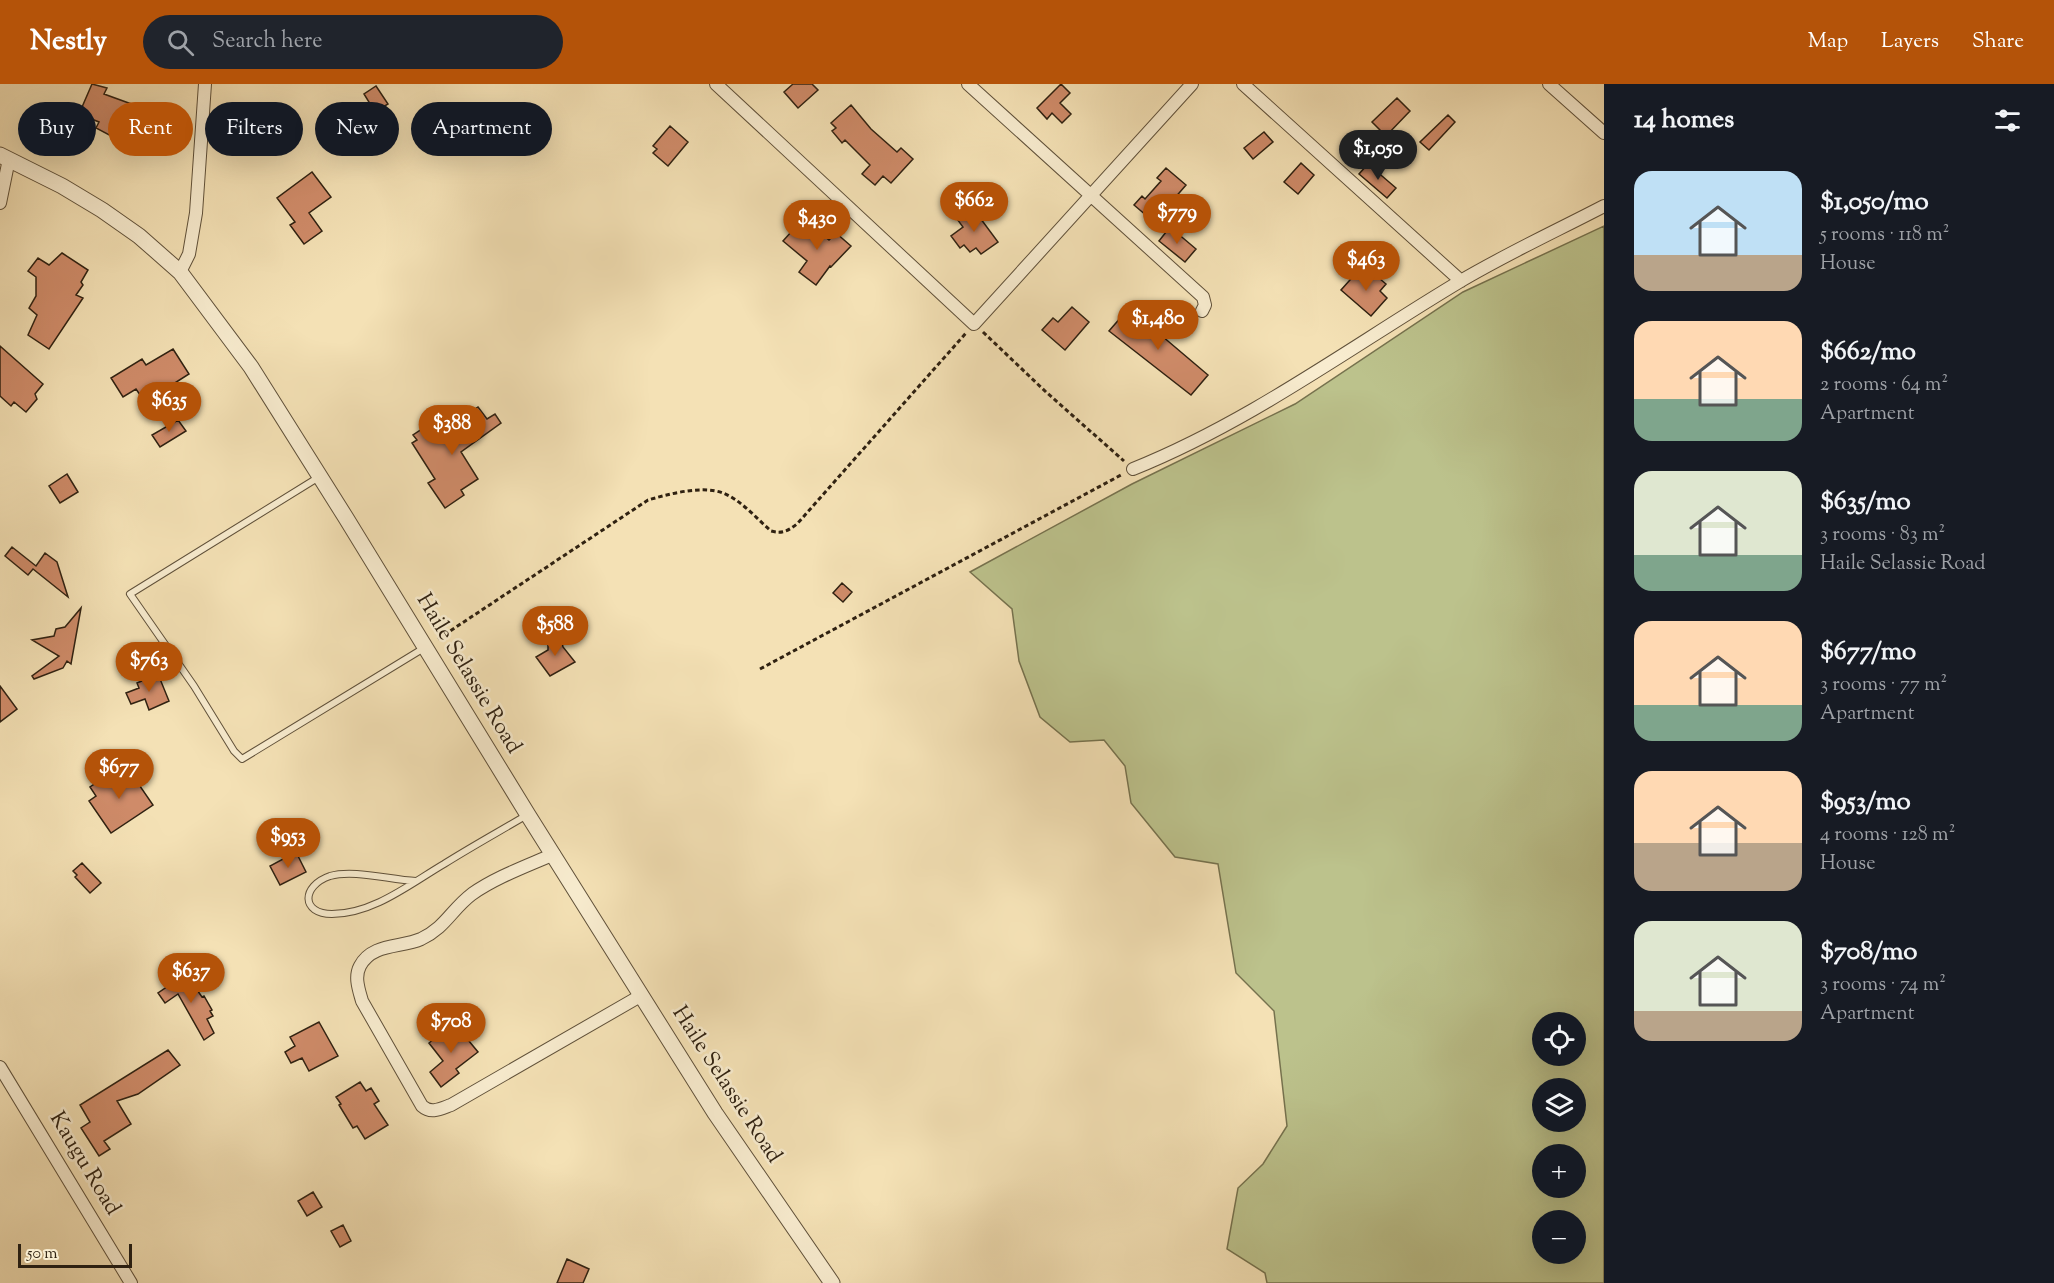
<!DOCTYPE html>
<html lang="en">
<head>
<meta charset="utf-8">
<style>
	body { margin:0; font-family:"Sorts Mill Goudy",serif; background:#20242c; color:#f1f3f6; height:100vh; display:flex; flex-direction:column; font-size:22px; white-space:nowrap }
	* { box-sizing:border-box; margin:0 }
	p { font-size:20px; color:#9ea1a6 }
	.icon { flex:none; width:33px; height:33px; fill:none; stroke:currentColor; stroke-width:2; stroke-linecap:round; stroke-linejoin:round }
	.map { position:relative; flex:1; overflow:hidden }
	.panel { display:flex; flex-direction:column; background:#171b24; width:450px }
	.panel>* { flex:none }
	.top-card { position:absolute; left:18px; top:18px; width:570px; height:54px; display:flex; gap:12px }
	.tools { position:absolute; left:1532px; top:928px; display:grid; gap:12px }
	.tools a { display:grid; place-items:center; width:54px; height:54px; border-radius:50%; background:#171b24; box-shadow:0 6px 24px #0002; font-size:30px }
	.scale { position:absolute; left:18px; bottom:15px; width:114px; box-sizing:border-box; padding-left:6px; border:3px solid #2f2111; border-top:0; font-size:16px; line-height:21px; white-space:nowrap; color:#2f2111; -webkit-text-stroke:4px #f8eccf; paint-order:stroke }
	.price { position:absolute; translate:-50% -51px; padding:0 14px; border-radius:21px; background:#b45309; color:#fff; font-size:20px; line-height:39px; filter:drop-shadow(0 2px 3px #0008) }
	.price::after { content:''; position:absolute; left:50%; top:36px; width:18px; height:14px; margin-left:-9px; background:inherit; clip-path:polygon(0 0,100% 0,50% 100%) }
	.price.current { background:#222; color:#fff }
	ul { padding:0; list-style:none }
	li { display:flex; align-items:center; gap:18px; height:150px; padding:0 30px }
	li span { display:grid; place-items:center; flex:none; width:168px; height:120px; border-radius:18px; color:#555 }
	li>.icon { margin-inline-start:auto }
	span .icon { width:72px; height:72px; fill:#fffc; stroke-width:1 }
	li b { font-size:26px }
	h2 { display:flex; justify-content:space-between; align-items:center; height:72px; padding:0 30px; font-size:26px }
	.tag { padding:0 21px; border-radius:27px; background:#171b24; box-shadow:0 6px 24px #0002; font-size:21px; line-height:54px }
	.tag.current { background:#b45309; color:#fff }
	header { display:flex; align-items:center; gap:36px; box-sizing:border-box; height:84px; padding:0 30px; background:#b45309; color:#fff }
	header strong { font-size:28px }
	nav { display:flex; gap:33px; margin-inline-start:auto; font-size:21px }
	.search { width:420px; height:54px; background:#20242c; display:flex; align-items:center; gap:15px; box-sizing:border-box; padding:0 21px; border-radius:33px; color:#9ea1a6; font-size:22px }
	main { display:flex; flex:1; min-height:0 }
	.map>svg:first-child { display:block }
</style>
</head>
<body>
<header>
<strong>Nestly</strong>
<div class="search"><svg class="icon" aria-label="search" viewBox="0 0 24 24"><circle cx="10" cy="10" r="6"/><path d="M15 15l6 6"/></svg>Search here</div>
<nav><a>Map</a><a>Layers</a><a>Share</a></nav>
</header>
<main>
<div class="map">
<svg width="1604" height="1199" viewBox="0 0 1604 1199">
	<rect width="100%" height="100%" fill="#f4e1b5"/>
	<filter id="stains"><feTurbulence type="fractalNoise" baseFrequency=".00333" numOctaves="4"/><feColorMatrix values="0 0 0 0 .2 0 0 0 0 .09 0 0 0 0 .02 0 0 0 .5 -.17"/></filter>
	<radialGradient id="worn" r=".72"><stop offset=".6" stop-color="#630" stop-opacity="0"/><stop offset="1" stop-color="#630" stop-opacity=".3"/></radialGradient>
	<!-- green -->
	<path fill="#bcc28c" stroke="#76724e" stroke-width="1.5" fill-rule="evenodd" d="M1604 142V1199H1267L1265 1189 1227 1165 1238 1104 1263 1080 1287 1042 1274 927 1236 889 1218 780 1175 773 1131 719 1125 682 1104 656 1070 658 1040 633 1019 577 1012 525 970 488 1132 400 1295 320 1463 208ZM1542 939H1575V972H1542ZM1542 1005H1575V1038H1542ZM1542 1071H1575V1104H1542ZM1542 1137H1575V1170H1542Z"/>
	<!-- building -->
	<path fill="#cf8b69" stroke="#2f2111" stroke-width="1.5" d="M92 0 107 4 104 10 137 22 132 34 149 42 135 70 117 62 119 56 96 44 99 38 79 30Z
		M793 0H812L818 6 798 24 784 8Z
		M1061 0 1070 9 1060 19 1071 30 1062 39 1052 29 1047 35 1037 24Z
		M376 2 388 20 375 28 364 10Z
		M1397 14 1410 27 1386 52 1372 38Z
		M851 21 871 45 897 68 901 64 913 75 891 99 883 92 875 101 862 90 870 81 845 56 842 59 832 47 836 44 831 39Z
		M1448 31 1455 38 1429 66 1420 58Z
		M670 42 688 58 668 82 653 69 657 65 653 62Z
		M1264 48 1273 58 1253 75 1244 64Z
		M1301 79 1314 91 1298 110 1284 98Z
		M1368 80 1396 104 1387 114 1359 90Z
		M1166 84 1186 101 1154 138 1134 121 1142 112 1145 115 1161 97 1157 94Z
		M312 88 331 113 309 129 322 147 304 160 290 141 295 138 277 114Z
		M972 123 998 158 981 170 976 164 970 168 964 161 960 164 951 152 963 143 957 135Z
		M808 139 829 156 836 149 851 162 831 183 830 182 816 201 799 188 807 177 783 157 792 147 797 152Z
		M1170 143 1196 165 1185 178 1159 157Z
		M62 169 88 186 81 198 83 201 76 211 83 214 49 265 28 251 37 231 29 224 36 212V193L28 187 38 174 49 181Z
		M1358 187 1368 195 1373 189 1386 200 1380 207 1387 214 1371 232 1341 206Z
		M1072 223 1089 238 1065 266 1042 246 1053 234 1058 238Z
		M1129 224 1208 291 1191 311 1109 247Z
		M0 262 43 300 35 310 37 315 26 328 14 318 11 322 0 312Z
		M173 265 189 290 145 318 136 305 123 313 111 294 142 275 146 281Z
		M478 323 487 335 495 330 501 339 461 368 478 395 461 406 464 411 445 424 428 399 435 395 412 359 417 356 413 351 431 339 435 345 437 343 449 361 471 346 465 338 470 335 466 331Z
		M178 336 186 347 160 363 152 351Z
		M67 390 78 408 60 419 49 402Z
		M12 463 36 482 45 469 57 478 68 513 33 485 28 491 5 472Z
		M842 499 852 508 843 518 833 509Z
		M81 524 71 580 67 577 63 584 34 595 32 592 59 572 32 556 54 552 56 545 65 543Z
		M560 551 563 563 575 578 550 592 536 573 548 566V558Z
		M158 590 169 617 149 626 145 615 131 620 126 609 139 604 137 599Z
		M0 602 17 625 0 638Z
		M114 687 120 696 131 689 153 721 111 749 89 717 96 712 90 703Z
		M296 768 306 788 280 801 270 782Z
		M82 779 101 799 90 809 75 793 77 791 73 787Z
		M186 890 202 913 204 912 212 926 210 927 213 932 207 935 214 949 204 956 178 910 165 919 158 909Z
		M319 938 338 972 309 987 302 974 291 979 285 968 295 962 290 953Z
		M454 939 478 968 456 985 459 989 441 1003 430 988 443 977 429 959Z
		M168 966 180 981 138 1010 117 1017 131 1040 104 1057 110 1065 99 1072 81 1044 90 1038 80 1021Z
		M360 998 366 1007 371 1004 379 1017 374 1020 388 1041 365 1055 357 1042 353 1044 339 1021 341 1020 336 1013Z
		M313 1108 322 1123 307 1132 298 1117Z
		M343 1141 351 1157 340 1163 331 1147Z
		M567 1175 589 1185 583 1199H557Z"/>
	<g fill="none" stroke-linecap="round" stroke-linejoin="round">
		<defs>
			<path id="service" d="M319 393 130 510 194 602 234 667 242 675 424 564
				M416 797C390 796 354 785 330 792 301 802 301 830 332 830 373 830 410 800 444 780 471 763 500 747 527 731"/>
			<path id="minor" d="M716 0 974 240 1192 0
				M968 0 1203 213 1205 221 1202 227
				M1243 0 1461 197
				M1549 0 1604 49
				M0 119 9 75
				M180 188 189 170 196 129 205 0
				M1133 385C1250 338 1352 262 1459 198 1506 170 1556 147 1604 122
				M554 770C527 782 496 793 472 810 451 826 446 843 421 855 401 864 372 859 360 882 354 893 359 906 362 917L422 1022C431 1030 440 1025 451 1021L642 911
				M0 983 131 1199"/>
			<path id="tertiary" d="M0 71 62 102 102 126 139 152 180 188 251 283 346 434 528 731 715 1029 832 1199"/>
		</defs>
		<!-- service casing -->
		<use href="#service" stroke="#60513a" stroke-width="8"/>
		<!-- minor casing -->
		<use href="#minor" stroke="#60513a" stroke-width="14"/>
		<!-- tertiary casing -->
		<use href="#tertiary" stroke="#60513a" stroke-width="17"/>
		<!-- path -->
		<path stroke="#2f2111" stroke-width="3" stroke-dasharray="4.5 3" stroke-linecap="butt" d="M983 248 1046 308 1124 377
			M438 555 648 416C669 410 702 401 723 409 741 416 756 434 771 447 782 450 788 447 797 440L966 249
			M760 585 1121 391"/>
		<!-- service -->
		<use href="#service" stroke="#f8eccf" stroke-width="6"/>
		<!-- minor -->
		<use href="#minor" stroke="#f8eccf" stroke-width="12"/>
		<!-- tertiary -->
		<use href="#tertiary" stroke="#f8eccf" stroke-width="15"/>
	</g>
	<g text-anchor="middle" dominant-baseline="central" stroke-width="5" stroke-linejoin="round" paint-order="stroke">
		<!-- street labels -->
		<g font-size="22" fill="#2f2111" stroke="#f8eccf">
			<text transform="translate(468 590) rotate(59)">Haile Selassie Road</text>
			<text transform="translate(726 1001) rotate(57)">Haile Selassie Road</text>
			<text transform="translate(84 1080) rotate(59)">Kaugu Road</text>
		</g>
	</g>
	<rect width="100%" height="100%" filter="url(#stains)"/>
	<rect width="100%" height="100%" fill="url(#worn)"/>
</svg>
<div class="tools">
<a><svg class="icon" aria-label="locate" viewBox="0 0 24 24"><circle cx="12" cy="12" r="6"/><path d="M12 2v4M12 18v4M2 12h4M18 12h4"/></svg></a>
<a><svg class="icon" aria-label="layers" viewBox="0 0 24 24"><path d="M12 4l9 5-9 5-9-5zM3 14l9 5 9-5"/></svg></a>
<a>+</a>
<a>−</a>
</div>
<div class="scale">50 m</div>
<b class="price current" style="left:1378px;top:97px">$1,050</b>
<b class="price" style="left:974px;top:149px">$662</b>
<b class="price" style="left:1177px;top:161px">$779</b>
<b class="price" style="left:817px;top:167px">$430</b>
<b class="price" style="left:1366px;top:208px">$463</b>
<b class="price" style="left:1158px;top:267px">$1,480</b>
<b class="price" style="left:169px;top:349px">$635</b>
<b class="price" style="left:452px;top:372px">$388</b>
<b class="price" style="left:555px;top:573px">$588</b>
<b class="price" style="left:149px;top:609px">$763</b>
<b class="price" style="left:119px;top:716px">$677</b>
<b class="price" style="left:288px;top:785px">$953</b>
<b class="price" style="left:191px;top:920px">$637</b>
<b class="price" style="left:451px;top:970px">$708</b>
<div class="top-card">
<a class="tag">Buy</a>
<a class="tag current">Rent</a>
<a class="tag">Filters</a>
<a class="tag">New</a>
<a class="tag">Apartment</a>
</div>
</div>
<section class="panel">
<h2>14 homes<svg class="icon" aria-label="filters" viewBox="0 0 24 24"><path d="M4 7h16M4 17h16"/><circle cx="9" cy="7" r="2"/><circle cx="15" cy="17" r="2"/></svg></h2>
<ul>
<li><span style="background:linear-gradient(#bfe0f5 70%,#b9a48a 0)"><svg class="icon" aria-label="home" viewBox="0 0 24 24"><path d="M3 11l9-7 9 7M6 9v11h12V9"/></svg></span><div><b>$1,050/mo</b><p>5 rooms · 118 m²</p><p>House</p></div></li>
<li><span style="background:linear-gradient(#ffd9b3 65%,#7fa58c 0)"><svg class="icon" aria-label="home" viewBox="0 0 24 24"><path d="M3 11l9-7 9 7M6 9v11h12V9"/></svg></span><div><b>$662/mo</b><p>2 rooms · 64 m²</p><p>Apartment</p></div></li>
<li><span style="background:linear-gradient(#dfe7d0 70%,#7fa58c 0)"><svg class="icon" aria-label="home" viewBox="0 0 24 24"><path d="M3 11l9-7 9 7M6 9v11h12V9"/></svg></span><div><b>$635/mo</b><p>3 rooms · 83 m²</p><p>Haile Selassie Road</p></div></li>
<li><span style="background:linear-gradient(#ffd9b3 70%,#7fa58c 0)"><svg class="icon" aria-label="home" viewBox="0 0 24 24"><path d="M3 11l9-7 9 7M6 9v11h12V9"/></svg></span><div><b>$677/mo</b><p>3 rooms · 77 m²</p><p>Apartment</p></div></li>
<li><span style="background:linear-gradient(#ffd9b3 60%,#b9a48a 0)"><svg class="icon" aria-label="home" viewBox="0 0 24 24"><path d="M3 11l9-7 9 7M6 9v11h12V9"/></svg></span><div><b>$953/mo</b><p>4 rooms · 128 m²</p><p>House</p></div></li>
<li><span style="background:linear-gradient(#dfe7d0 75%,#b9a48a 0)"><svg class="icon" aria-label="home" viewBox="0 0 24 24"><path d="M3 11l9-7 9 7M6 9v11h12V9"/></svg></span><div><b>$708/mo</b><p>3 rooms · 74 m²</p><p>Apartment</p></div></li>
</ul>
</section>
</main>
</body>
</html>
